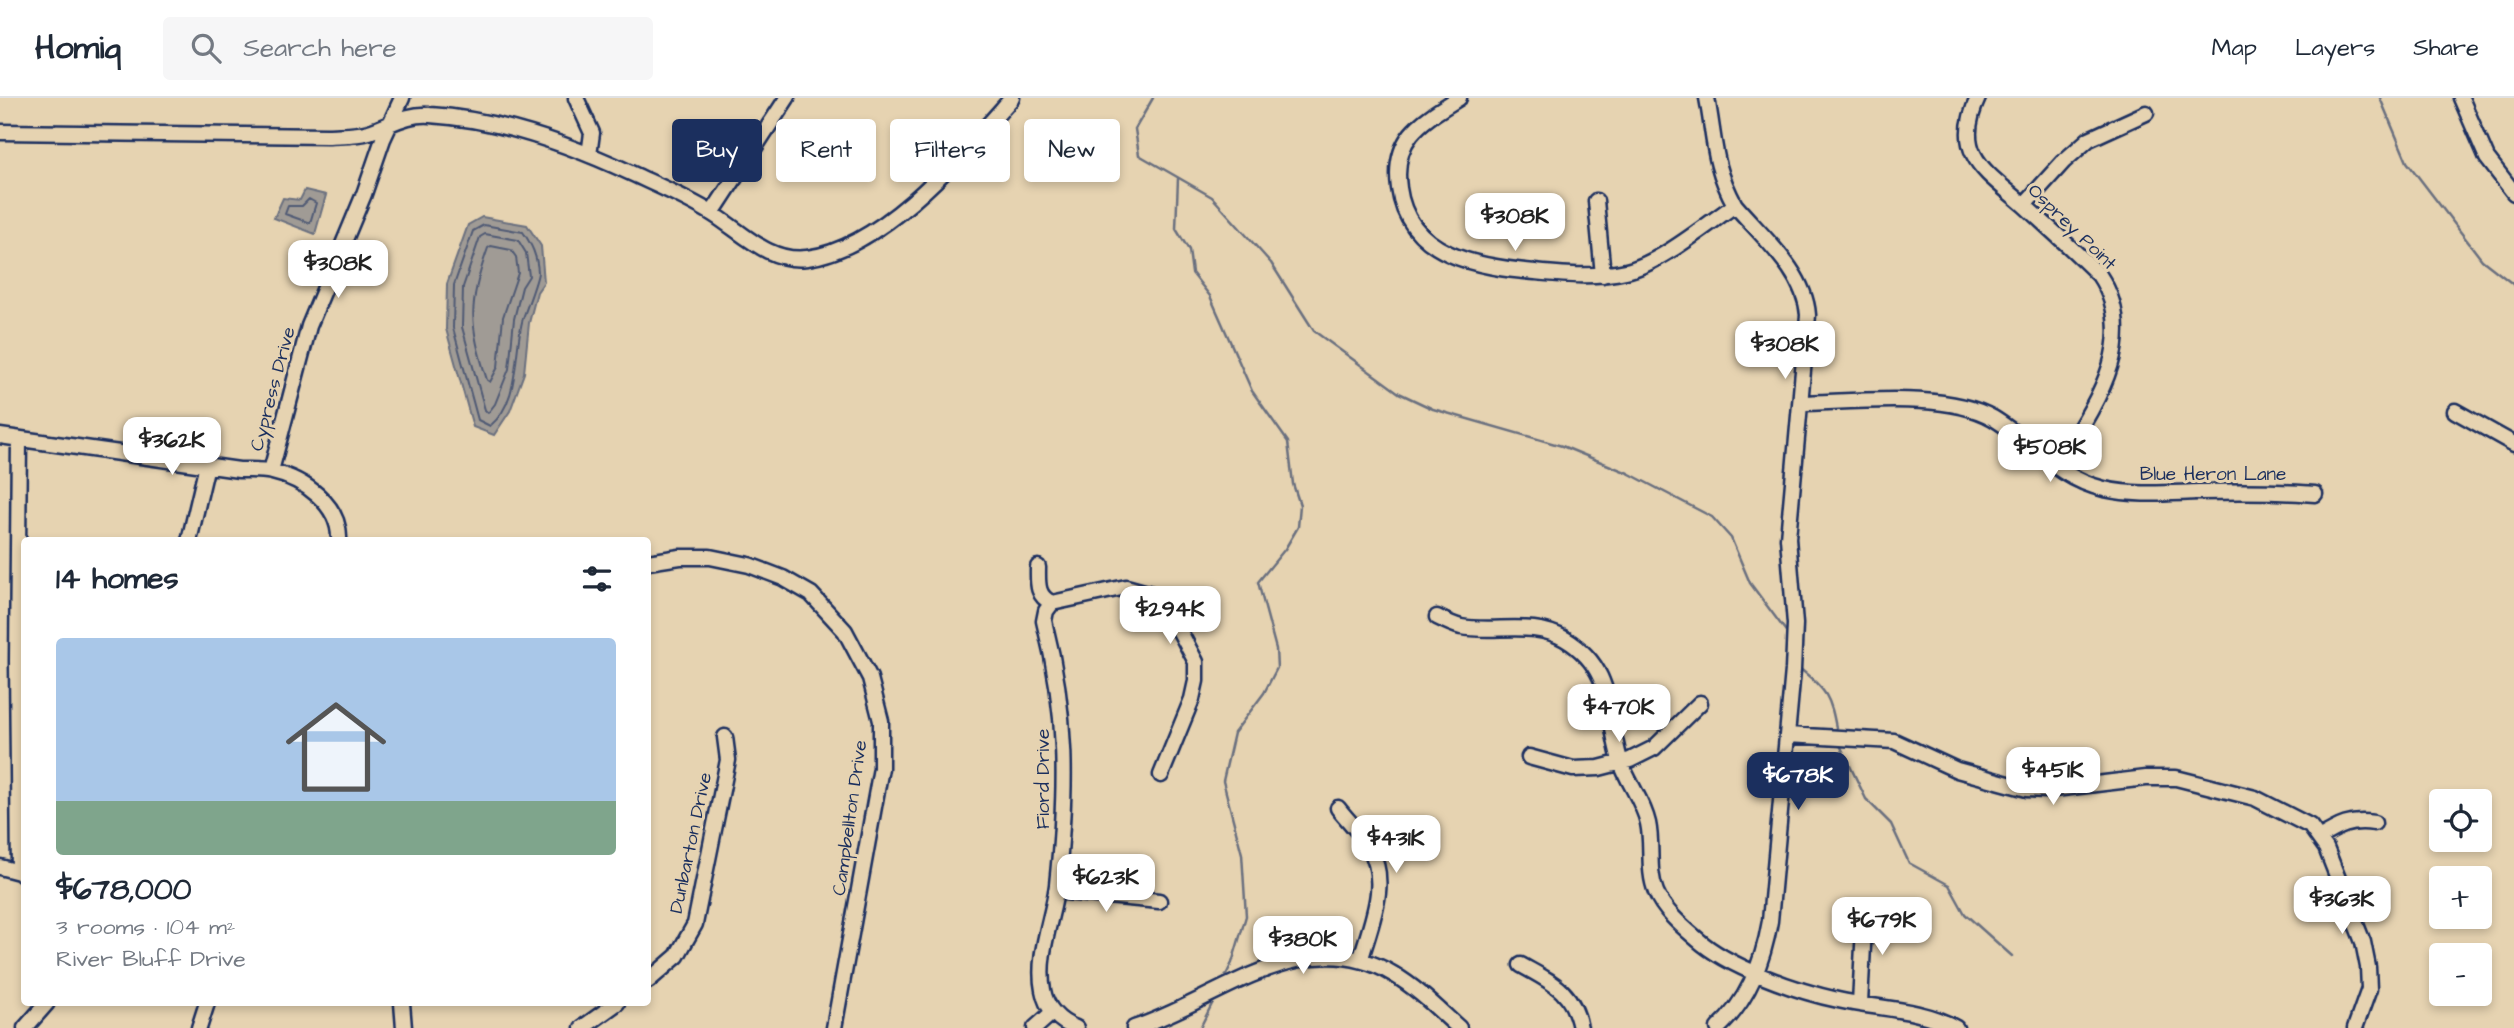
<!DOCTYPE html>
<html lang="en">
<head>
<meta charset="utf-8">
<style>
	body { margin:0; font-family:"Architects Daughter",sans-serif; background:#f6f6f7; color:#1f2937; height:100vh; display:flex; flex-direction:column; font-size:26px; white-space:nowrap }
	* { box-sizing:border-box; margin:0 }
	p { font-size:23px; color:#747a83 }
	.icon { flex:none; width:38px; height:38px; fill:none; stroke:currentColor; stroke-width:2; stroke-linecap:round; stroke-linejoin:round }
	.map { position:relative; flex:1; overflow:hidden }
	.details { position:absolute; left:21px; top:439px; width:630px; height:469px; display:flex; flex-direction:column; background:#fff; border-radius:7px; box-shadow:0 4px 10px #0003 }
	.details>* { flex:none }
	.guide { position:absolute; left:672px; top:21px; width:665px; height:63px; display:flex; gap:14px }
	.controls { position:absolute; left:2429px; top:691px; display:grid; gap:14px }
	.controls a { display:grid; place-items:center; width:63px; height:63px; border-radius:7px; background:#fff; box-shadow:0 4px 10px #0003; font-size:35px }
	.price { position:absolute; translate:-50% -60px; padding:0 16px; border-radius:14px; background:#fff; color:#222; font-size:23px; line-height:46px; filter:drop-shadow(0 2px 4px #0008) }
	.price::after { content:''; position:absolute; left:50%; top:42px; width:21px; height:16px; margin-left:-10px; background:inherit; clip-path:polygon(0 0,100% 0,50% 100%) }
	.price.selected { background:#1b2f5e; color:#fff }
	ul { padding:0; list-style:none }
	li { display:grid; align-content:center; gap:14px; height:371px; padding:0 35px }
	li+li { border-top:2px solid #e0e1e3 }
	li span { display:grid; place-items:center; height:217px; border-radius:7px; color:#555 }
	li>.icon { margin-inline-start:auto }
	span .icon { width:126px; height:126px; fill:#fffc; stroke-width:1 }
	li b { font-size:30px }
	h2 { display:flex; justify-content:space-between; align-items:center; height:84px; padding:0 35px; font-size:30px }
	.chip { padding:0 24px; border-radius:7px; background:#fff; box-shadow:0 4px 10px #0003; font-size:24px; line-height:63px }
	.chip.selected { background:#1b2f5e; color:#fff }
	header { display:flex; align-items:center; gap:42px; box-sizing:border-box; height:98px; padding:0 35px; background:#fff; border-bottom:2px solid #e0e1e3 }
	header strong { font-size:33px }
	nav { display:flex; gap:38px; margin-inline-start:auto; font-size:24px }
	.search { width:490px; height:63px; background:#f6f6f7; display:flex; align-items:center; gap:18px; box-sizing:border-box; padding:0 24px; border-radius:7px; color:#747a83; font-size:26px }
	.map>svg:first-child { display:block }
</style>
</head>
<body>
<header>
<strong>Homiq</strong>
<div class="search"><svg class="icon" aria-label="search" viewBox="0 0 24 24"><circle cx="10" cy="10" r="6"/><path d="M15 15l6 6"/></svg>Search here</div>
<nav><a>Map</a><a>Layers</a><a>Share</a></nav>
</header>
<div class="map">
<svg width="2514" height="930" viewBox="0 0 2514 930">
	<rect width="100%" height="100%" fill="#e6d3b1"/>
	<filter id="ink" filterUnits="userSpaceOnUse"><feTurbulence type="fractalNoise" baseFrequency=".0143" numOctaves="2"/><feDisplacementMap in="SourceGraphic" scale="14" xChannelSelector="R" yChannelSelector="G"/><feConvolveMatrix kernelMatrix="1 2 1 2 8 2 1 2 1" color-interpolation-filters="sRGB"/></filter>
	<g filter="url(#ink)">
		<!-- water -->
		<path fill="#a09b95" stroke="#6b707f" stroke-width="2" d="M305 92 326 97 315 136 274 120 283 100 300 102Z
			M482 119 527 127 541 148 544 184 537 194 529 225 524 275 510 313 494 337 473 329 446 231 447 186 468 127Z"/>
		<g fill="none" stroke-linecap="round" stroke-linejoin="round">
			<!-- shore -->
			<path stroke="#505a74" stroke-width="2" d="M309 101 316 105 310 125 285 116 288 108H302Z
				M484 127 523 134C532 147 537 158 538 174 538 179 526 212 523 220 513 255 521 302 490 328L478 322 453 230 454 187 473 133Z
				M485 136 518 142 526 155 529 178 522 189 514 221 509 271 495 306 488 315 485 312 462 229 463 189 480 139Z
				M491 148 511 152 516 159 518 175 503 219 498 269 490 284 487 282C469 225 468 206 488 150Z"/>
			<!-- stream -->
			<path stroke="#6b707f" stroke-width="2.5" d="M1153 0 1135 31 1139 57 1212 99 1271 165 1314 233 1399 295 1433 311 1562 348 1628 375 1712 419 1731 440 1750 485 1788 536
				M2380 0 2407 64 2482 162 2514 187
				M1178 80 1176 131 1189 152 1192 175 1210 198 1252 293 1288 344 1293 386 1300 407 1298 429 1285 451 1258 484 1276 551 1277 570 1264 595 1234 635 1223 683 1242 756 1246 818 1232 865 1223 883
				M1798 569C1828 594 1830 597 1837 635
				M1839 645 1866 701 1891 726 1909 765 1949 787 1965 816 2012 858
				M1200 930 1214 902"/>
			<defs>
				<path id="minor" d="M576 0 592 35 589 57
					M1459 0C1422 23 1392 39 1399 90 1408 158 1478 169 1535 174 1566 177 1595 180 1626 173 1659 166 1706 127 1735 107
					M1707 0C1715 42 1713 67 1735 107 1762 139 1805 174 1808 217L1788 440 1795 526 1793 572 1770 823C1763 864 1749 902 1718 930
					M1978 0C1951 57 1988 75 2024 107 2049 130 2075 153 2099 177 2143 243 2092 311 2056 369
					M2461 0 2487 60 2514 95
					M0 34 327 38C341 37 356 38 369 34 390 27 408 15 430 17 498 21 571 47 633 76 659 88 688 100 713 116 742 134 769 165 807 160 884 150 962 56 1012 0
					M1596 103 1603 177
					M2024 107 2063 64 2089 41 2146 15
					M712 115 787 0
					M1800 305C1854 304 1947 293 1993 320 2033 344 2054 379 2104 391 2136 398 2166 395 2199 394 2238 393 2277 393 2315 396
					M2455 313 2514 346
					M0 338 239 372C250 372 262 371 272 374 304 381 341 407 339 443
					M19 341 17 563 19 774
					M271 373 309 228 364 96 383 41 402 0
					M189 443 207 367
					M648 464 680 459H710L749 467 783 480 811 496 845 533 870 580 881 623V670L834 930
					M1038 469C1038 484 1036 498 1052 505
					M1052 505 1046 513 1044 523C1068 617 1067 691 1057 787 1053 820 1036 858 1043 892 1046 910 1059 924 1076 930
					M1052 505 1126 489 1151 496 1169 513 1196 564V583L1192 601 1161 677
					M1437 519C1445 523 1453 527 1461 529 1496 535 1533 522 1565 541 1615 571 1606 615 1620 662 1627 684 1643 702 1648 725 1653 748 1647 772 1656 794 1664 813 1682 828 1697 841 1728 869 1796 893 1838 902 1877 911 1920 910 1956 930
					M1787 637 1894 643 1957 672 2027 691 2046 692 2146 680H2176L2255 700 2310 728 2326 750 2363 844 2368 869 2369 891 2355 930
					M1529 659 1573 671 1599 670 1630 662 1654 650 1700 605
					M1338 710C1348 723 1361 735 1369 749 1390 784 1371 825 1361 860
					M2319 740C2339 728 2351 721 2374 725
					M0 769 19 774 24 778
					M1056 793 1159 803
					M1521 867C1551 884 1573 892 1580 930
					M648 883 677 858 695 826 728 662 725 639
					M402 905 404 930
					M1860 905 1865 810
					M25 930 47 905
					M199 930 207 905
					M582 930 617 905
					M1035 930 1053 914
					M1134 930C1218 903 1303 823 1393 876 1417 890 1438 911 1459 930"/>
			</defs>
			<!-- minor casing -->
			<use href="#minor" stroke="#1b2f5e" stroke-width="19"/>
			<!-- minor -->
			<use href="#minor" stroke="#e6d3b1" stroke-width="14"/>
		</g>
	</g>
	<g text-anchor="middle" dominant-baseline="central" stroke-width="6" stroke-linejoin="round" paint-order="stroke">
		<!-- street labels -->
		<g font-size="19" fill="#1b2f5e" stroke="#e6d3b1">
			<text transform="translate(2072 129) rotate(44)">Osprey Point</text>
			<text transform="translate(273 291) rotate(-75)">Cypress Drive</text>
			<text x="2213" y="376">Blue Heron Lane</text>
			<text transform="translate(1043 681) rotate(-90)">Fiord Drive</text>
			<text transform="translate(850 720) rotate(-82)">Campbellton Drive</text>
			<text transform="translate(691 745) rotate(-78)">Dunbarton Drive</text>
		</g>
	</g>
</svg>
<div class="controls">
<a><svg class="icon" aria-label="locate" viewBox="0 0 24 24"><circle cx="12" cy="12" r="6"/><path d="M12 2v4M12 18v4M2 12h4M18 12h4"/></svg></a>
<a>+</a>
<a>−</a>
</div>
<b class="price" style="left:1515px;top:155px">$308K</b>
<b class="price" style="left:338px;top:202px">$308K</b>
<b class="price" style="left:1785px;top:283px">$308K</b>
<b class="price" style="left:172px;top:379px">$362K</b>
<b class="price" style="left:2050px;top:386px">$508K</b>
<b class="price" style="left:1170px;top:548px">$294K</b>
<b class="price" style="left:1619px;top:646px">$470K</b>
<b class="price" style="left:2053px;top:709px">$451K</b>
<b class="price selected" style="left:1798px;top:714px">$678K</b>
<b class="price" style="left:1396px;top:777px">$431K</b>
<b class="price" style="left:1106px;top:816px">$623K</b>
<b class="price" style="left:2342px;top:838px">$363K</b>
<b class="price" style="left:1882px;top:859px">$679K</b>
<b class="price" style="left:1303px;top:878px">$380K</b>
<div class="guide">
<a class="chip selected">Buy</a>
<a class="chip">Rent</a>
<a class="chip">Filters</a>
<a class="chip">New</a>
</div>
<section class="details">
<h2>14 homes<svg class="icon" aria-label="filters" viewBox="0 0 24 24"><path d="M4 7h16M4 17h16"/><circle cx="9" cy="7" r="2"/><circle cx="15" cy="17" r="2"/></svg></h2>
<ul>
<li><span style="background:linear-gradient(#a9c7e8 75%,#7fa58c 0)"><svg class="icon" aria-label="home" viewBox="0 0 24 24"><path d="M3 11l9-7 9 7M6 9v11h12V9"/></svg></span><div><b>$678,000</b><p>3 rooms · 104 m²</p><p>River Bluff Drive</p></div></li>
</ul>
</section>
</div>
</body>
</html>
